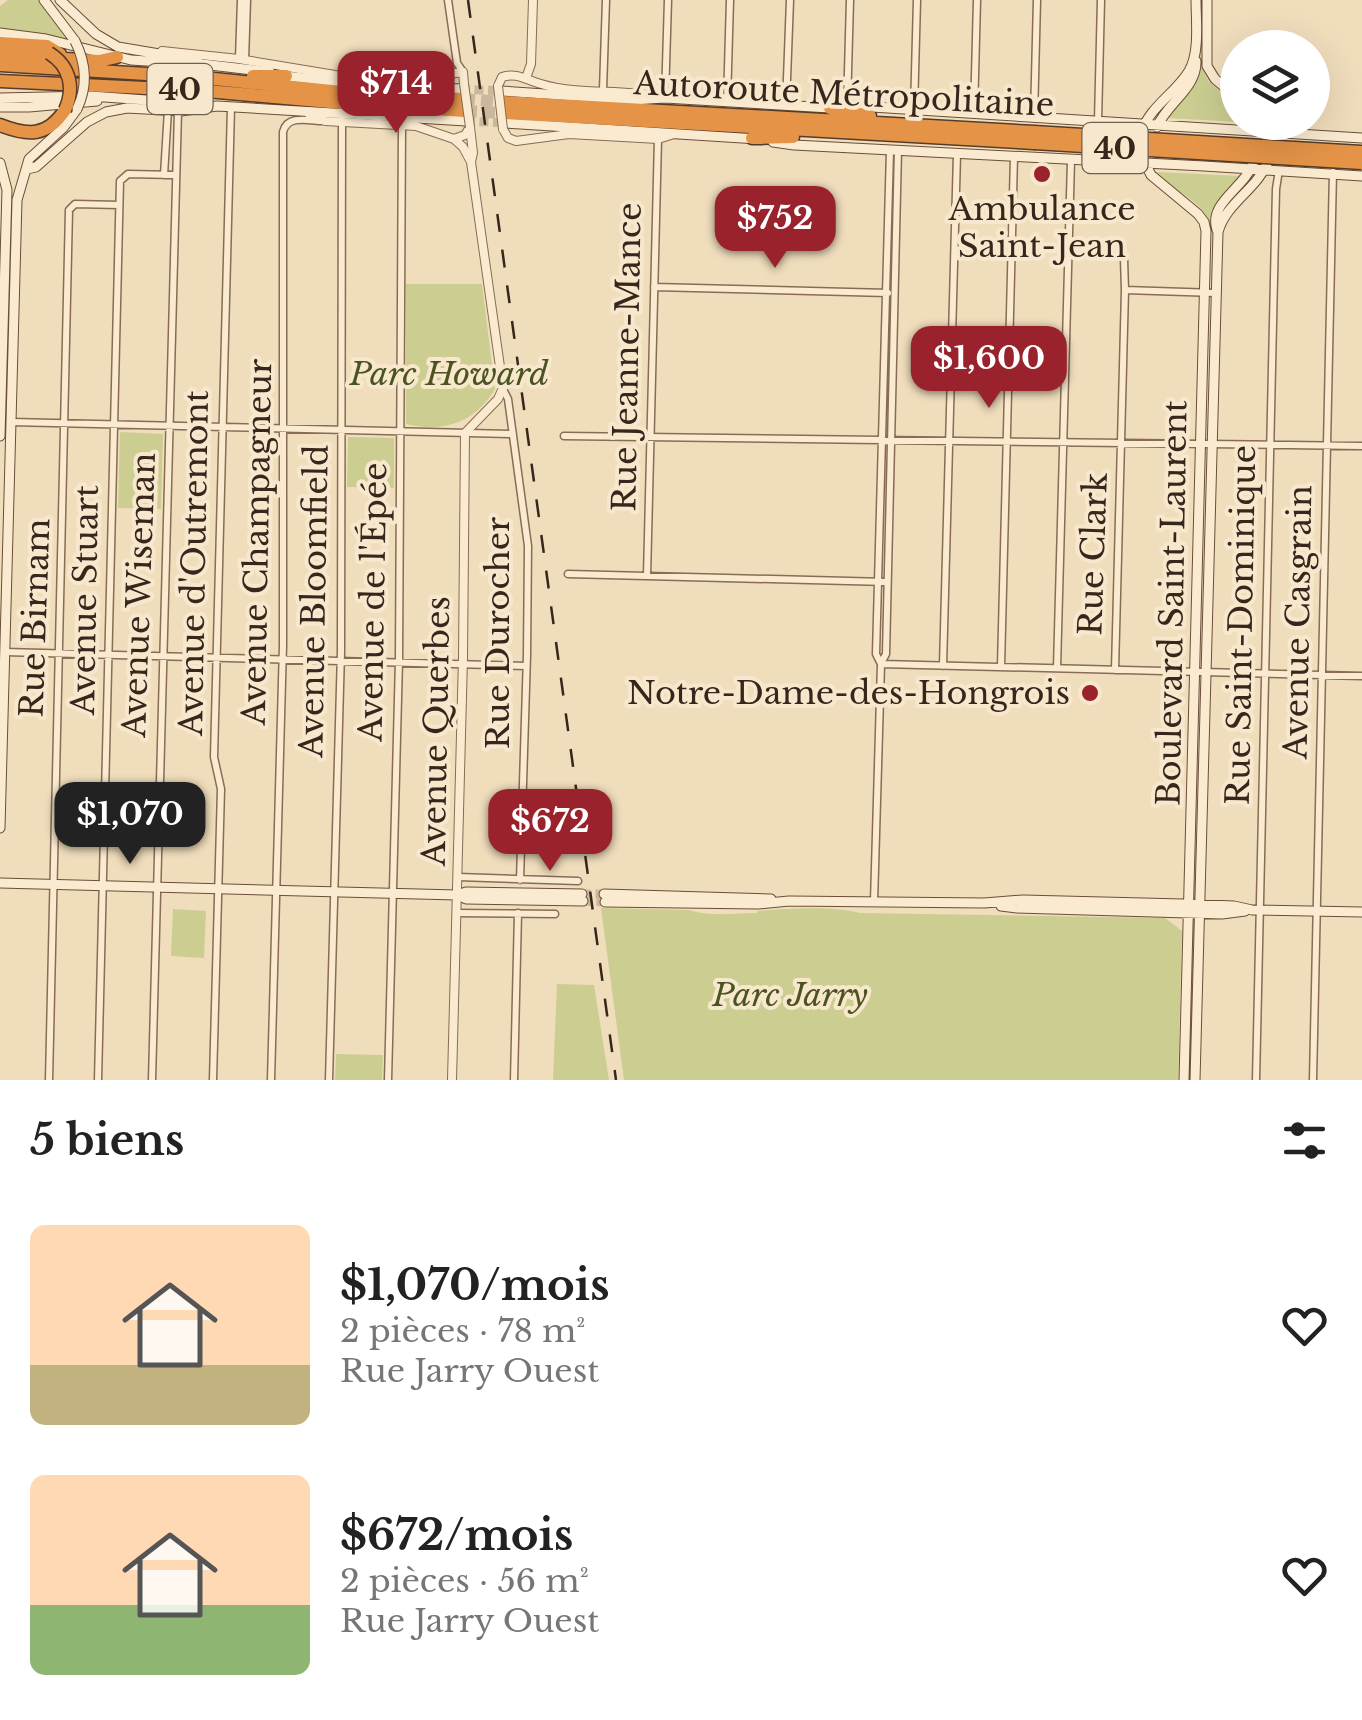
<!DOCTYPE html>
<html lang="fr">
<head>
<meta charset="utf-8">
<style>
	body { margin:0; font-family:"Libre Baskerville",serif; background:#f6f6f6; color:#222; height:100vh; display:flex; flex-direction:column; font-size:38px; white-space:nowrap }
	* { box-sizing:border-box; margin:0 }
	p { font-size:32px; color:#767676 }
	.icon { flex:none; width:55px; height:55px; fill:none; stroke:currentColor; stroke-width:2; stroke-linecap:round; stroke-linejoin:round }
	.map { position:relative; height:1080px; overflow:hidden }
	.sheet { display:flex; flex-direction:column; background:#fff; flex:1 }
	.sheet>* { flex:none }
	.buttons { position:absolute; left:1220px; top:30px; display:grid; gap:20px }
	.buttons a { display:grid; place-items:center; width:110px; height:110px; border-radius:50%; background:#fff; box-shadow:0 10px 40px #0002; font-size:50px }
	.price { position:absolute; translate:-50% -85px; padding:0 22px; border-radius:20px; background:#9a222c; color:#fff; font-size:32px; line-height:65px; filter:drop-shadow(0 2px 5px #0008) }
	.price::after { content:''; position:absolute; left:50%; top:60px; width:30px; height:22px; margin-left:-15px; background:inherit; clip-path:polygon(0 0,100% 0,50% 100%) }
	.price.current { background:#222; color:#fff }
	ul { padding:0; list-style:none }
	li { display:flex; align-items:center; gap:30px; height:250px; padding:0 30px }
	li span { display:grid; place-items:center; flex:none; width:280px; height:200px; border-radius:15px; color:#555 }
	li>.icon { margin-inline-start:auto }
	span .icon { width:120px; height:120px; fill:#fffc; stroke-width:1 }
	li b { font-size:42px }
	h2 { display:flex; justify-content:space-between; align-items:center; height:120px; padding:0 30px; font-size:42px }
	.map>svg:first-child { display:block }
</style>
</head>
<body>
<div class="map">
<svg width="1362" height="1080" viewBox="0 0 1362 1080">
	<rect width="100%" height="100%" fill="#f0ddbc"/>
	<!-- green -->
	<path fill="#cbce90" d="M8 0H39L68 40 19 30 0 29V6Z
		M1201 0 1202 69 1209 82 1237 105 1238 122 1166 118 1198 76Z
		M1157 172 1240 176 1217 203 1212 215 1211 284C1208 266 1216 240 1209 221 1203 201 1170 190 1157 172Z
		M406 284H482L495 389C475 423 443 433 406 424Z
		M120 432 163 434 161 509 118 508Z
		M348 437 394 438V488L347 487Z
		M601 908 689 910C709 917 736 913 757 913L758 911C788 908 834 906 860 913L1165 918 1182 931 1178 1080H624Z
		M173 909 206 911 204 958 171 956Z
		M557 984 594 985 609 1080H553Z
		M336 1054 383 1055 382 1080H335Z"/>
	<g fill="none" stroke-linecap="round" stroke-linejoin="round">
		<!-- secondary-tunnel -->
		<path stroke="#cbb89c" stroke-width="9" stroke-dasharray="9 4.5" stroke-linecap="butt" d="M461 89 501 91
			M466 121 506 123
			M582 894H604
			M583 901 605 902"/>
		<!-- motorway-tunnel -->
		<path stroke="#cbb89c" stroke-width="12" stroke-dasharray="12 6" stroke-linecap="butt" d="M463 99 503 102
			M465 111 504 113"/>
		<defs>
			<path id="minor" d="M448 0 457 63 463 72
				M239 59 241 0
				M245 60 247 0
				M603 90 606 0
				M665 98 668 0
				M727 102 730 0
				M786 105 790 0
				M847 107 850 0
				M914 110 917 0
				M974 113 977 0
				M1034 117 1037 0
				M1098 121 1101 0
				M164 175 168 110
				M654 287 888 293
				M1125 290 1216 293
				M503 389 508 399 528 546 527 655 520 880
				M11 422 513 434
				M564 436 1362 446
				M568 574 887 582
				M647 576 658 139
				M5 652 526 666
				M881 663 886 654 898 150
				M881 664 1362 676
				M943 666 957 154
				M1001 667 1014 156
				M1057 668 1071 160
				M1115 670 1125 290 1124 259
				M458 877 578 881
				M874 902 881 664 876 654 890 150
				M457 913 555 914
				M49 1080 69 210 75 204 119 205
				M98 1080 120 181 128 174 176 175
				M152 1080 178 111
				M213 1080 221 789 214 757 231 107
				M271 1080 283 645V132C287 115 307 120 321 121
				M329 1080 341 652 342 122
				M388 1080 399 660 402 125
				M514 1080 518 913
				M1256 1080 1276 189 1279 170
				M1313 1080 1333 172"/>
			<path id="tertiary" d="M162 51 239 59 335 75 412 79 463 72 464 84
				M526 78 531 64 533 0
				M498 86 502 77C517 72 526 80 541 84 577 95 618 89 656 96
				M309 114 325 121 416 126 454 139 465 135 470 127
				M503 129 508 138 516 141 569 134 658 139 671 135
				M454 139 463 147 471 162
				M452 1080 463 658 465 433 498 399 503 388 471 162 473 153 470 127"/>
			<path id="secondary" d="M44 0 75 41
				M60 0 96 34 118 47 183 58 202 64 270 72
				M1207 0V66L1215 79 1238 98
				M0 33 46 39 131 60 194 64
				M285 76 348 83 461 89
				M501 91 633 100 665 98 830 108 856 106 1362 138
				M0 98 91 96 202 104
				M0 107H29L97 101
				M506 123 758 139
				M1157 127C1167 103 1197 88 1196 61
				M1141 133C1150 106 1175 94 1189 71 1200 52 1196 21 1196 0
				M773 142 794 145 1204 166 1362 176
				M1141 155 1151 175 1198 214 1204 222 1206 231 1184 1080
				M0 163 7 190 0 436
				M27 169 36 167 87 122 106 112 127 108 181 111 217 106 466 121
				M1217 230C1208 203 1244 188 1253 164
				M0 828 17 200 29 159 63 128 77 109
				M0 883 457 895 466 899 583 901
				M604 894 771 899
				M457 895 466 892 582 894
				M605 902 758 904 789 901 984 903 1023 900 1183 904 1234 906 1252 910 1362 912
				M1001 906 1017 908 1222 914 1245 911
				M1195 1080 1218 232C1226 203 1256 190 1268 162"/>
			<path id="motorway" d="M0 43 47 46 60 54
				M0 55 99 61 117 57
				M0 65 195 77 361 94 463 99
				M253 76H286
				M0 81 207 91 341 103 465 111
				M503 102 1034 132
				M830 108 870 116
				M504 113 1034 143
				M0 125C28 136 47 137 65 110
				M752 138 793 137"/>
		</defs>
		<!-- minor casing -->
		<use href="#minor" stroke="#886c55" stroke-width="9"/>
		<!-- tertiary casing -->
		<use href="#tertiary" stroke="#886c55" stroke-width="10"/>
		<!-- secondary casing -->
		<use href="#secondary" stroke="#6a4e38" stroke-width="11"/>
		<!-- motorway casing -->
		<use href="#motorway" stroke="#553b2a" stroke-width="15"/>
		<!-- minor -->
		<use href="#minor" stroke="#faebd0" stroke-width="6"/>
		<!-- tertiary -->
		<use href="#tertiary" stroke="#faebd0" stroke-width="8"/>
		<!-- secondary -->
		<use href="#secondary" stroke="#faebd0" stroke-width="9"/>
		<!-- motorway -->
		<use href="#motorway" stroke="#e59447" stroke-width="12"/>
		<!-- rail -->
		<path stroke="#36261b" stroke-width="2.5" stroke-dasharray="18 18" stroke-linecap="butt" d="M468 0 616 1080"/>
		<defs>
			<path id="tertiary-bridge" d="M464 84 470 127
				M498 86 503 129"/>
			<path id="secondary-bridge" d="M75 41C86 63 88 86 77 109"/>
			<path id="motorway-bridge" d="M49 53C70 66 75 88 65 110
				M1034 132 1362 152
				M1034 143 1362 163"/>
		</defs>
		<!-- tertiary-bridge casing -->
		<use href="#tertiary-bridge" stroke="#886c55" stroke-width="10" stroke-linecap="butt"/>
		<!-- secondary-bridge casing -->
		<use href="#secondary-bridge" stroke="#6a4e38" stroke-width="11" stroke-linecap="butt"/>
		<!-- motorway-bridge casing -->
		<use href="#motorway-bridge" stroke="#553b2a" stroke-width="15" stroke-linecap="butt"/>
		<!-- tertiary-bridge -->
		<use href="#tertiary-bridge" stroke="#faebd0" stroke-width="8"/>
		<!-- secondary-bridge -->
		<use href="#secondary-bridge" stroke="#faebd0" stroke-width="9"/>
		<!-- motorway-bridge -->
		<use href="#motorway-bridge" stroke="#e59447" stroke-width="12"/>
	</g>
	<!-- markers -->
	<g fill="#9a222c" stroke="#f7e7cc" stroke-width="4">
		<circle cx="1042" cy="174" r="10"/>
		<circle cx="1090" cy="693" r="10"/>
	</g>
	<g text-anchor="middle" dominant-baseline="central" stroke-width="8" stroke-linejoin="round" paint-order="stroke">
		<!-- shield labels -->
		<g fill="#f7e7cc" stroke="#706050" stroke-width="2.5">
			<rect x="147.5" y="64" width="65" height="50" rx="8"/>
			<rect x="1082.5" y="123" width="65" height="50" rx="8"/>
		</g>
		<g font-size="30" font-weight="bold" fill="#36261b">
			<text x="180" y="89">40</text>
			<text x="1115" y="148">40</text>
		</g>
		<!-- street labels -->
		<g font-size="32" fill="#36261b" stroke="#f7e7cc">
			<text transform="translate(844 94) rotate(3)">Autoroute Métropolitaine</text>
			<text transform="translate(627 357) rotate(-89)">Rue Jeanne-Mance</text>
			<text transform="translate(257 542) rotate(-89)">Avenue Champagneur</text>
			<text transform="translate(1093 554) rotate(-88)">Rue Clark</text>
			<text transform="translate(194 563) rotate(-89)">Avenue d'Outremont</text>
			<text transform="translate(139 595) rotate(-88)">Avenue Wiseman</text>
			<text transform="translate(85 600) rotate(-89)">Avenue Stuart</text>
			<text transform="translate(314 601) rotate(-89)">Avenue Bloomfield</text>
			<text transform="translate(373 602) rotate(-89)">Avenue de l'Épée</text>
			<text transform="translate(1172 603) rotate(-89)">Boulevard Saint-Laurent</text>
			<text transform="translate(35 618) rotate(-88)">Rue Birnam</text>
			<text transform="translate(1298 622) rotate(-89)">Avenue Casgrain</text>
			<text transform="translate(1241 625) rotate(-89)">Rue Saint-Dominique</text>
			<text transform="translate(498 633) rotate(-90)">Rue Durocher</text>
			<text transform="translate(436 731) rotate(-89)">Avenue Querbes</text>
		</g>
		<!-- poi labels -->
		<g font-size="32" fill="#36261b" stroke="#f7e7cc">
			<text x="1042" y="209">Ambulance<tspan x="1042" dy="37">Saint-Jean</tspan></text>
			<text x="1070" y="693" text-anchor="end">Notre-Dame-des-Hongrois</text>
		</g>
		<!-- park labels -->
		<g font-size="32" font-style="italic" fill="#4b5420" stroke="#f7e7cc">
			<text x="449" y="374">Parc Howard</text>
			<text x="790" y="995">Parc Jarry</text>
		</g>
	</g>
</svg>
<div class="buttons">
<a><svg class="icon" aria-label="layers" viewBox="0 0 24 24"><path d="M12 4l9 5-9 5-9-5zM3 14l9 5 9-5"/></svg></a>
</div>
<b class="price" style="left:396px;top:136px">$714</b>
<b class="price" style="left:775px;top:271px">$752</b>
<b class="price" style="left:989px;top:411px">$1,600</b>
<b class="price current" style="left:130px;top:867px">$1,070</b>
<b class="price" style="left:550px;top:874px">$672</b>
</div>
<section class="sheet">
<h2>5 biens<svg class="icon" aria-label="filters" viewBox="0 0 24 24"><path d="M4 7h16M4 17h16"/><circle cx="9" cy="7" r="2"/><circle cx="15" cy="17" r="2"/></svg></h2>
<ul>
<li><span style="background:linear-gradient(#ffd9b3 70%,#c2b280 0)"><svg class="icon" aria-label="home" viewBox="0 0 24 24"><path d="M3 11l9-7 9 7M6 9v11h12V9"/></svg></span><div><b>$1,070/mois</b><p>2 pièces · 78 m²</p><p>Rue Jarry Ouest</p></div><svg class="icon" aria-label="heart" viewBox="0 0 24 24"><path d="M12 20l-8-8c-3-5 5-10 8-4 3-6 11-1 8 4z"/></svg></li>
<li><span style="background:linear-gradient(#ffd9b3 65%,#8fb573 0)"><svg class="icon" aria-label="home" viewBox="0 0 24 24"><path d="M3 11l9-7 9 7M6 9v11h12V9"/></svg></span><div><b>$672/mois</b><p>2 pièces · 56 m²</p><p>Rue Jarry Ouest</p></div><svg class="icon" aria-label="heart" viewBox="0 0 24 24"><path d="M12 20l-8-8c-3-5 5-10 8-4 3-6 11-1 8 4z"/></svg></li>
</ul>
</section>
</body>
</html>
